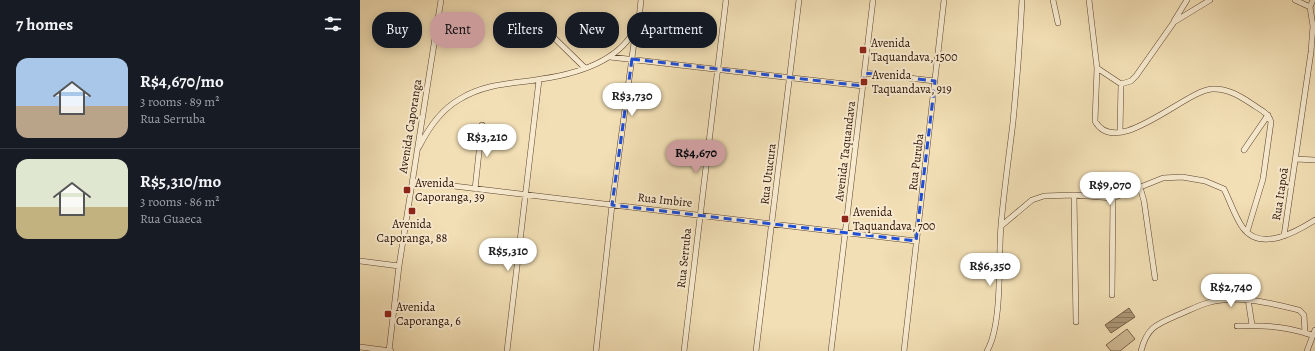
<!DOCTYPE html>
<html lang="en">
<head>
<meta charset="utf-8">
<style>
	body { margin:0; font-family:Alegreya,serif; background:#20242c; color:#f1f3f6; height:100vh; display:flex; flex-direction:column; font-size:15px; white-space:nowrap }
	* { box-sizing:border-box; margin:0 }
	p { font-size:13px; color:#9ea1a6 }
	.icon { flex:none; width:22px; height:22px; fill:none; stroke:currentColor; stroke-width:2; stroke-linecap:round; stroke-linejoin:round }
	.map { position:relative; flex:1; overflow:hidden }
	.side { display:flex; flex-direction:column; background:#171b24; width:360px }
	.side>* { flex:none }
	.hud { position:absolute; left:12px; top:12px; width:380px; height:36px; display:flex; gap:8px }
	.price { position:absolute; translate:-50% -34px; padding:0 9px; border-radius:14px; background:#fff; color:#222; font-size:13px; line-height:26px; filter:drop-shadow(0 1px 2px #0008) }
	.price::after { content:''; position:absolute; left:50%; top:24px; width:12px; height:9px; margin-left:-6px; background:inherit; clip-path:polygon(0 0,100% 0,50% 100%) }
	.price.active { background:#c59692; color:#111 }
	ul { padding:0; list-style:none }
	li { display:flex; align-items:center; gap:12px; height:100px; padding:0 16px }
	li+li { border-top:1px solid #363941 }
	li span { display:grid; place-items:center; flex:none; width:112px; height:80px; border-radius:12px; color:#555 }
	li>.icon { margin-inline-start:auto }
	span .icon { width:48px; height:48px; fill:#fffc; stroke-width:1 }
	li b { font-size:17px }
	h2 { display:flex; justify-content:space-between; align-items:center; height:48px; padding:0 16px; font-size:17px }
	.chip { padding:0 14px; border-radius:16px; background:#171b24; box-shadow:0 2px 10px #0003; font-size:14px; line-height:36px }
	.chip.active { background:#c59692; color:#111 }
	main { display:flex; flex:1; min-height:0 }
	.map>svg:first-child { display:block }
</style>
</head>
<body>
<main>
<section class="side">
<h2>7 homes<svg class="icon" aria-label="filters" viewBox="0 0 24 24"><path d="M4 7h16M4 17h16"/><circle cx="9" cy="7" r="2"/><circle cx="15" cy="17" r="2"/></svg></h2>
<ul>
<li><span style="background:linear-gradient(#a9c7e8 60%,#b9a48a 0)"><svg class="icon" aria-label="home" viewBox="0 0 24 24"><path d="M3 11l9-7 9 7M6 9v11h12V9"/></svg></span><div><b>R$4,670/mo</b><p>3 rooms · 89 m²</p><p>Rua Serruba</p></div></li>
<li><span style="background:linear-gradient(#dfe7d0 60%,#c2b280 0)"><svg class="icon" aria-label="home" viewBox="0 0 24 24"><path d="M3 11l9-7 9 7M6 9v11h12V9"/></svg></span><div><b>R$5,310/mo</b><p>3 rooms · 86 m²</p><p>Rua Guaeca</p></div></li>
</ul>
</section>
<div class="map">
<svg width="955" height="351" viewBox="0 0 955 351">
	<defs>
		<pattern id="water-rules" width="6" height="5" patternUnits="userSpaceOnUse"><rect width="6" height="5" fill="#ad9877"/><path d="M0 2.5h6" fill="none" stroke="#8d7a5f"/></pattern>
	</defs>
	<rect width="100%" height="100%" fill="#f2dfb5"/>
	<filter id="stains"><feTurbulence type="fractalNoise" baseFrequency=".005" numOctaves="4"/><feColorMatrix values="0 0 0 0 .2 0 0 0 0 .09 0 0 0 0 .02 0 0 0 .5 -.17"/></filter>
	<radialGradient id="worn" r=".72"><stop offset=".6" stop-color="#630" stop-opacity="0"/><stop offset="1" stop-color="#630" stop-opacity=".3"/></radialGradient>
	<!-- grass -->
	<path fill="#d0bb96" stroke="#7c644b" d="M767 329 775 339 760 351H751L746 345Z"/>
	<!-- water -->
	<path fill="url(#water-rules)" stroke="#786047" d="M769 308 775 317 751 333 745 325Z"/>
	<g fill="none" stroke-linecap="round" stroke-linejoin="round">
		<defs>
			<path id="minor" d="M693 0 698 23
				M729 0 737 68 735 121C756 160 826 90 852 89 867 88 880 96 892 104 899 109 909 113 911 122L903 179 887 232
				M935 0 950 7
				M814 21 827 0
				M180 24 225 68
				M250 57 503 86
				M737 68 761 84 771 81 776 76 814 22 850 0
				M505 73 575 81
				M760 132 761 84
				M59 147C68 129 82 109 100 99 126 83 153 84 181 79 216 74 260 61 276 27 280 19 280 8 281 0
				M884 150 908 115
				M936 159 955 160
				M52 181 556 241
				M780 187 784 201 795 278
				M115 189 122 125
				M714 195 716 322
				M641 226 672 200 684 196 714 195 753 198 803 178 822 177 845 181 864 189C870 201 875 217 883 228 901 252 936 232 955 220
				M924 236 951 52 953 26 950 7 953 0
				M0 261 39 266
				M752 295 753 198
				M888 299 892 325
				M877 326C899 325 924 326 945 333
				M0 347 31 351
				M29 351 39 266 81 0
				M147 351 179 80
				M236 351 252 205 276 28
				M324 351 366 0
				M396 351 439 0
				M471 351 513 0
				M544 351 584 0
				M627 351C643 324 638 257 641 225 644 190 649 156 653 122 657 81 660 41 662 0
				M781 351C787 327 797 324 818 315 828 311 837 306 847 303 877 294 910 303 939 310L944 315 945 333 952 335
				M947 351 955 330"/>
		</defs>
		<!-- minor casing -->
		<use href="#minor" stroke="#5a422d" stroke-width="6"/>
		<!-- minor -->
		<use href="#minor" stroke="#f7eacf" stroke-width="5"/>
	</g>
	<!-- marked area -->
	<path fill="none" stroke="#1d4ed8" stroke-width="3" stroke-dasharray="8 5" stroke-linejoin="round" d="M272 59 503 86 505 73 575 81 556 241 252 205Z"/>
	<!-- markers -->
	<g fill="#8f2418" stroke="#f7eacf" stroke-width="1.5">
		<rect x="499" y="46" width="8" height="8" rx="2"/>
		<rect x="500" y="78" width="8" height="8" rx="2"/>
		<rect x="43" y="186" width="8" height="8" rx="2"/>
		<rect x="48" y="207" width="8" height="8" rx="2"/>
		<rect x="481" y="215" width="8" height="8" rx="2"/>
		<rect x="24" y="310" width="8" height="8" rx="2"/>
	</g>
	<g text-anchor="middle" dominant-baseline="central" stroke-width="4" stroke-linejoin="round" paint-order="stroke">
		<!-- poi labels -->
		<g font-size="12" fill="#280d00" stroke="#f7eacf" text-anchor="start">
			<text x="511" y="43">Avenida<tspan x="511" dy="14">Taquandava, 1500</tspan></text>
			<text x="512" y="75">Avenida<tspan x="512" dy="14">Taquandava, 919</tspan></text>
			<text x="55" y="183">Avenida<tspan x="55" dy="14">Caporanga, 39</tspan></text>
			<text x="493" y="212">Avenida<tspan x="493" dy="14">Taquandava, 700</tspan></text>
			<text x="52" y="224" text-anchor="middle">Avenida<tspan x="52" dy="14">Caporanga, 88</tspan></text>
			<text x="36" y="307">Avenida<tspan x="36" dy="14">Caporanga, 6</tspan></text>
		</g>
		<!-- street labels -->
		<g font-size="12" fill="#280d00" stroke="#f7eacf">
			<text transform="translate(50 126) rotate(-81)">Avenida Caporanga</text>
			<text transform="translate(485 151) rotate(-83)">Avenida Taquandava</text>
			<text transform="translate(556 162) rotate(-83)">Rua Puruba</text>
			<text transform="translate(408 174) rotate(-83)">Rua Utucura</text>
			<text transform="translate(920 194) rotate(-81)">Rua Itapoã</text>
			<text transform="translate(305 200) rotate(6)">Rua Imbire</text>
			<text transform="translate(324 258) rotate(-84)">Rua Serruba</text>
		</g>
	</g>
	<rect width="100%" height="100%" filter="url(#stains)"/>
	<rect width="100%" height="100%" fill="url(#worn)"/>
</svg>
<b class="price" style="left:272px;top:117px">R$3,730</b>
<b class="price" style="left:127px;top:158px">R$3,210</b>
<b class="price active" style="left:336px;top:174px">R$4,670</b>
<b class="price" style="left:750px;top:206px">R$9,070</b>
<b class="price" style="left:148px;top:272px">R$5,310</b>
<b class="price" style="left:630px;top:287px">R$6,350</b>
<b class="price" style="left:871px;top:308px">R$2,740</b>
<div class="hud">
<a class="chip">Buy</a>
<a class="chip active">Rent</a>
<a class="chip">Filters</a>
<a class="chip">New</a>
<a class="chip">Apartment</a>
</div>
</div>
</main>
</body>
</html>
